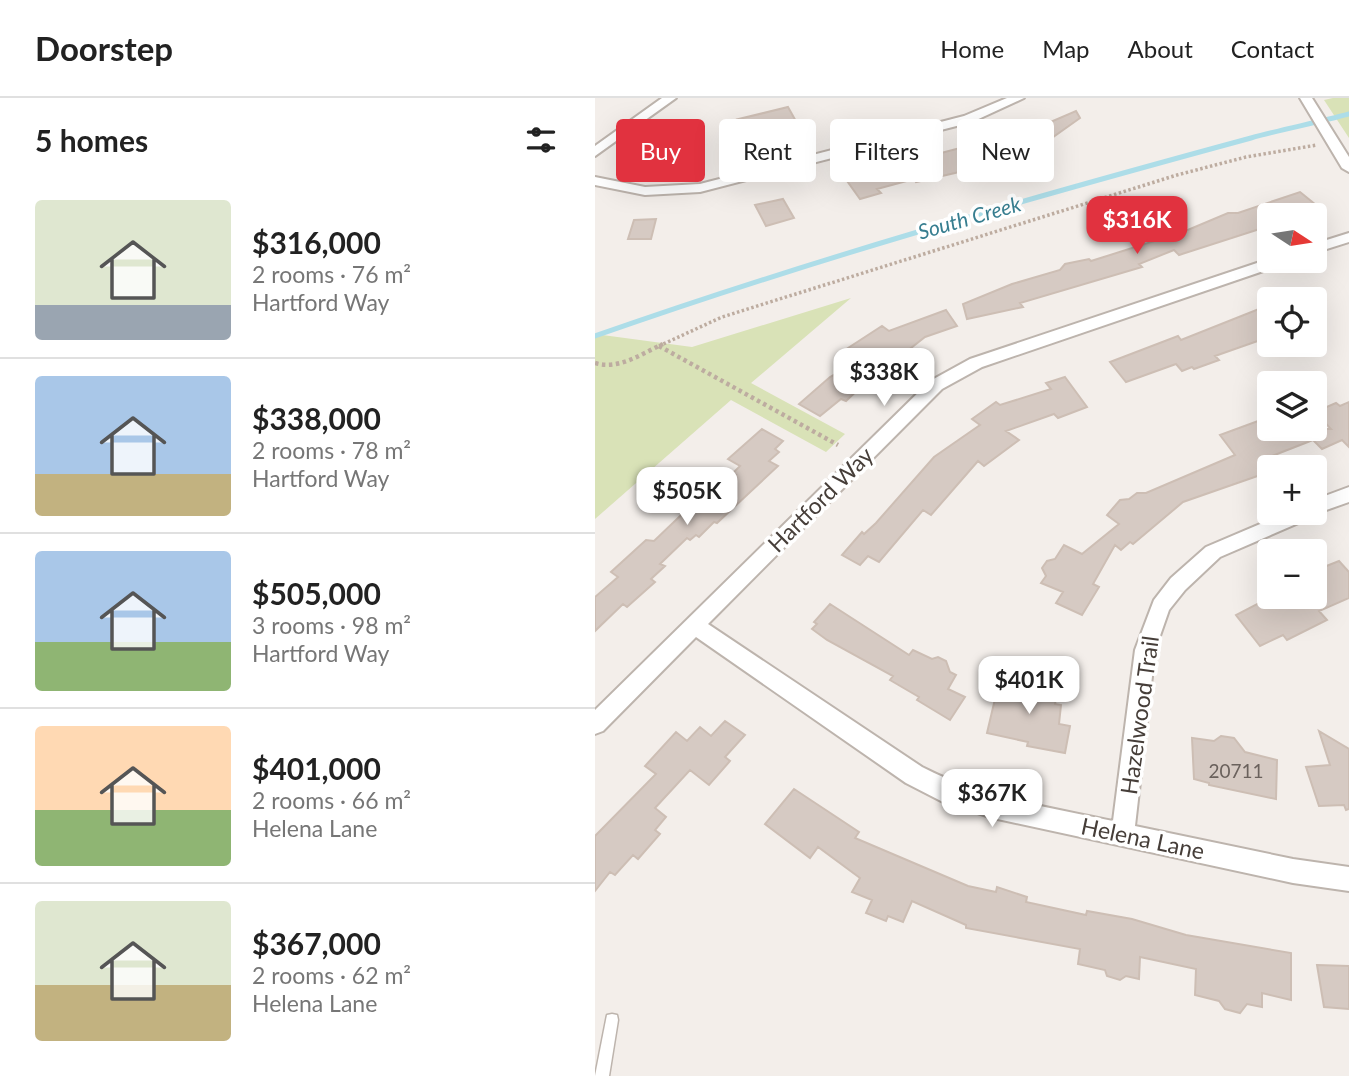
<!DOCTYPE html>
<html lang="en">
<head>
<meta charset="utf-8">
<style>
	body { margin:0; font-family:Lato,sans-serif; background:#f2f2f2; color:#222; height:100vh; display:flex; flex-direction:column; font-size:26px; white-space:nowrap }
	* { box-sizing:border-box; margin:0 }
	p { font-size:23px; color:#767676 }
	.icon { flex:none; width:38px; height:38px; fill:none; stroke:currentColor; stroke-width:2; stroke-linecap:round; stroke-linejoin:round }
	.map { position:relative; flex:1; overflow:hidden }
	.sheet { display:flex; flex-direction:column; background:#fff; width:595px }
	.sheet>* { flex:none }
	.hud { position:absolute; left:21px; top:21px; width:626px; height:63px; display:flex; gap:14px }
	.needle { width:46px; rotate:102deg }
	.tools { position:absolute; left:662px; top:105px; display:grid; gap:14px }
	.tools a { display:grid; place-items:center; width:70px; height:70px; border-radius:7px; background:#fff; box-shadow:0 7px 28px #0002; font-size:35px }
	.price { position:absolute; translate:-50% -60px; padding:0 16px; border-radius:14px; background:#fff; color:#222; font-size:23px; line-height:46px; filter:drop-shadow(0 2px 4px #0008) }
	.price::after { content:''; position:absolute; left:50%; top:42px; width:21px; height:16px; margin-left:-10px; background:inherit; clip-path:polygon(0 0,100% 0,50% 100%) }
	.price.active { background:#e1323f; color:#fff }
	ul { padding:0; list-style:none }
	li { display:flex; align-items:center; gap:21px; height:175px; padding:0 35px }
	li+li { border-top:2px solid #e0e0e0 }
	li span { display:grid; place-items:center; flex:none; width:196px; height:140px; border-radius:7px; color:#555 }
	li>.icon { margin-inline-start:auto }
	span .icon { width:84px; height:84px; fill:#fffc; stroke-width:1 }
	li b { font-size:30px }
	h2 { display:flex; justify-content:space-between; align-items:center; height:84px; padding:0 35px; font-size:30px }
	.tag { padding:0 24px; border-radius:7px; background:#fff; box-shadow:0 7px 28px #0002; font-size:24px; line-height:63px }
	.tag.active { background:#e1323f; color:#fff }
	header { display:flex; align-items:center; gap:42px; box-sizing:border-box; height:98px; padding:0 35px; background:#fff; border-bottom:2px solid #e0e0e0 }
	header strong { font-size:33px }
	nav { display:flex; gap:38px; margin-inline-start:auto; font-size:24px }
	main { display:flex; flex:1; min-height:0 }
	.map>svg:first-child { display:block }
</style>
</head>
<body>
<header>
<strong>Doorstep</strong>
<nav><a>Home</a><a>Map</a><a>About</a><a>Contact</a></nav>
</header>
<main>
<section class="sheet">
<h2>5 homes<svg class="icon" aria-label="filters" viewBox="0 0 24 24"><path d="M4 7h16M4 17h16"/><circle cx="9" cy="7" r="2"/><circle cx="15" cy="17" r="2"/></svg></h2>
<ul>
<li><span style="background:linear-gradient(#dfe7d0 75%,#9aa5b1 0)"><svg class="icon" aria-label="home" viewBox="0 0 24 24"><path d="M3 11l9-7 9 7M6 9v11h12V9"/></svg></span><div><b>$316,000</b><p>2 rooms · 76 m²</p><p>Hartford Way</p></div></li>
<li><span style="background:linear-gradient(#a9c7e8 70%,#c2b280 0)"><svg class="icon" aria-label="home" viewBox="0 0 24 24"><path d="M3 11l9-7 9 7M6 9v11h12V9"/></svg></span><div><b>$338,000</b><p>2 rooms · 78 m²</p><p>Hartford Way</p></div></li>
<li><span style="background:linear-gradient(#a9c7e8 65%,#8fb573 0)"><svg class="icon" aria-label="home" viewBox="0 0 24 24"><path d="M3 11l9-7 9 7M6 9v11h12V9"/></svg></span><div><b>$505,000</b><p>3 rooms · 98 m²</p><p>Hartford Way</p></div></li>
<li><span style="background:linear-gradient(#ffd9b3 60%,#8fb573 0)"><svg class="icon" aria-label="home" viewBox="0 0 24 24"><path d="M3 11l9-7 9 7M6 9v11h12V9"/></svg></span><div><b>$401,000</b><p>2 rooms · 66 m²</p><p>Helena Lane</p></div></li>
<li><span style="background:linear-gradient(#dfe7d0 60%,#c2b280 0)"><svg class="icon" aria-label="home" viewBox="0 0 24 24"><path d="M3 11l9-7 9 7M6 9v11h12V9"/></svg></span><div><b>$367,000</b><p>2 rooms · 62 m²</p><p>Helena Lane</p></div></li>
</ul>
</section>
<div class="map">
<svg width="754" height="978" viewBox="0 0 754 978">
	<rect width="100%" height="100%" fill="#f3eeea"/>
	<!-- green -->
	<path fill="#d9e2b7" d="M738 0H754V40L729 2Z
		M256 200 156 285 250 336 231 354 136 302 0 421V236L97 249Z"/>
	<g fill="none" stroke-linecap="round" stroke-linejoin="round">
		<!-- stream -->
		<path stroke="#addde8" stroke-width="5" d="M0 238C216 162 435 100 656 40 688 31 721 25 754 16"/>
	</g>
	<!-- building -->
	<path fill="#d6cac3" stroke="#cdbeb4" stroke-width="2" d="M193 9 212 43 144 21Z
		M481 13 485 20 437 54 422 60 416 55 379 66 381 69 360 75 321 84 319 81 282 91 286 95 265 101 250 80 392 43 416 33 423 38Z
		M705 94 726 111 706 117H674V128L584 157 579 152 544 166 547 169 425 205 428 209 372 221 368 206 417 186 465 172 470 166 494 161 496 163 588 134 633 115H643Z
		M188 101 199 120 171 128 160 107Z
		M61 121 56 141H33L39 122Z
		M674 207V239L620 258 624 262 599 271 597 269 587 273 581 266 531 284 515 264 583 238 586 242Z
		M351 212 362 228 330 239 302 261 297 257 277 269 253 250 287 228 294 233Z
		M246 273 270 285 251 303 246 301 225 318 204 306 235 279Z
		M470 279 492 309 463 320 459 316 411 333 424 342 389 368 383 363 336 417 328 412 284 464 273 458 265 467 247 457 267 434 269 436 281 425 339 359 385 327 377 321 401 304 405 307 456 291 451 285Z
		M754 304V349L747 342 727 351 718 342 677 358 687 369H674V374L588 404 538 446 535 444 526 452 520 447 498 486 504 489 487 517 461 505 468 494 446 485 451 478 447 470 452 463 460 461 469 447 487 456 524 426 512 417 525 402 534 401 542 395H551L640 357 625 337 674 319V333L680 331H736L720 314 741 305 745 308Z
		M167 331 188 343 180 351 184 354 174 363 183 368 122 425 119 424 104 439 101 437 95 442 92 440 65 466 70 468 56 481 60 484 32 509 28 506 0 533V499L23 479 16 474 51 442 59 443 106 398 115 403 141 377 138 375 145 368 133 361Z
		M744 463 754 474V500L724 513 732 522 692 542 688 537 665 548 641 517 666 504 670 510 689 499H719V473Z
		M235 506 314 557 318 552 337 561 343 559 351 563 355 574 361 577 353 591 370 599 355 622 322 602 324 599 295 582 298 578 232 542 217 531 222 526 219 524Z
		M404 584 431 590 442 585 463 588 460 606 466 607 464 626 475 628 470 655 432 648 433 644 392 635Z
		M130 623 150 637 130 659 135 663 114 687 95 672 60 710 71 719 60 732 65 736 43 761 38 757 20 777 15 774 0 793V738L61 676 50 668 81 634 92 643 105 629 116 638Z
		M724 633 754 651V711L751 712 749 707 724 708 711 669 735 667Z
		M626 638 639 640 650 654 682 662 681 701 614 687V685L599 681 597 640 619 643Z
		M199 691 264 734 260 740 373 788 401 794 402 789 432 799 431 804 491 817 492 813 537 821 591 837 696 855V902L667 895V909L652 906 645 915 630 911 624 903 600 897 601 871 545 859 544 881 531 878 525 882 512 878 510 872 483 866 485 851 371 830V827L317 803 308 824 293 818 291 823 271 815 277 802 257 794 265 780 223 749 215 760 170 726Z
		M722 867 754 868V911L729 909Z"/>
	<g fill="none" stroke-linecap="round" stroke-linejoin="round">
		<defs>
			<path id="service" d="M17 916 22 917 23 922 14 978H0L11 922 12 917Z"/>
			<path id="minor" d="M67 0H81L0 58V48Z
				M412 0H429L377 24 105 94 50 97 0 87V79L50 89 105 86 369 18Z
				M705 0H717L754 59V74L747 70Z
				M754 135V144L719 155V146Z
				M674 161 691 163 689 166 387 269 347 291 113 526 327 669C387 700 453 709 518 723L540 552 559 502 576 480 611 449 691 415H719V402L754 389V404L717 417 715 420 625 459 590 492 574 512 560 552 540 728 698 761 754 769V793L698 785 398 720 346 703 311 685 101 539 8 633 0 636V612L335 283 375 261Z"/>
		</defs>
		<!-- service casing -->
		<use href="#service" stroke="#bdb4ad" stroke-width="3"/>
		<!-- minor casing -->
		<use href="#minor" stroke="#bdb4ad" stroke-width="4"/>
		<!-- path-far1 -->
		<path stroke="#bdaca0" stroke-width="3.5" stroke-dasharray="2.5 2.5" stroke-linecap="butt" d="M64 248 127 219 582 77 651 59 722 47"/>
		<!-- path -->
		<path stroke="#bdaca0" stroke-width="4.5" stroke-dasharray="3.5 3.5" stroke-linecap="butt" d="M64 248 243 347
			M0 265C24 272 46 256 68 246"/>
		<!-- service -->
		<use href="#service" fill="#fff" fill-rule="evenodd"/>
		<!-- minor -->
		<use href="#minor" fill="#fff" fill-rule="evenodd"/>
	</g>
	<g text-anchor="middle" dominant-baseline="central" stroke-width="7" stroke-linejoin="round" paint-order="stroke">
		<!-- number labels -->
		<g font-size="19" fill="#6a615c">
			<text x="641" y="672">20711</text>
		</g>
		<!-- far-water labels -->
		<g font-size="21" font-style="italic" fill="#377e90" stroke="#fff">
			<text transform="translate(374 119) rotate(-16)">South Creek</text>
		</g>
		<!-- street labels -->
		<g font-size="23" fill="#463e39" stroke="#fff">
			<text transform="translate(225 401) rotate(-45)">Hartford Way</text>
			<text transform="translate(544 617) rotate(-82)">Hazelwood Trail</text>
			<text transform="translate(548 740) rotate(12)">Helena Lane</text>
		</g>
	</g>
</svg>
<div class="tools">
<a><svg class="needle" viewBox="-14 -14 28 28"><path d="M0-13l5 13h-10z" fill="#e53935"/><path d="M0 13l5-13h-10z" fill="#767676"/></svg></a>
<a><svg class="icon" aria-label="locate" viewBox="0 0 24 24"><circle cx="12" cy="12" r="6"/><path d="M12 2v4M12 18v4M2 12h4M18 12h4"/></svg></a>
<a><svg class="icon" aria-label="layers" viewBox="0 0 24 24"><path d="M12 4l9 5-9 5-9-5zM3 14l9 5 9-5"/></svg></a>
<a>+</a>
<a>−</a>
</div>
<b class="price active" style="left:542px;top:158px">$316K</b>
<b class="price" style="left:289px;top:310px">$338K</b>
<b class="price" style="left:92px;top:429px">$505K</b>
<b class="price" style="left:434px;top:618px">$401K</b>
<b class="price" style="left:397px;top:731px">$367K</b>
<div class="hud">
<a class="tag active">Buy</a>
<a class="tag">Rent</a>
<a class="tag">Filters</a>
<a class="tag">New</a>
</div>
</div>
</main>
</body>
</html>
